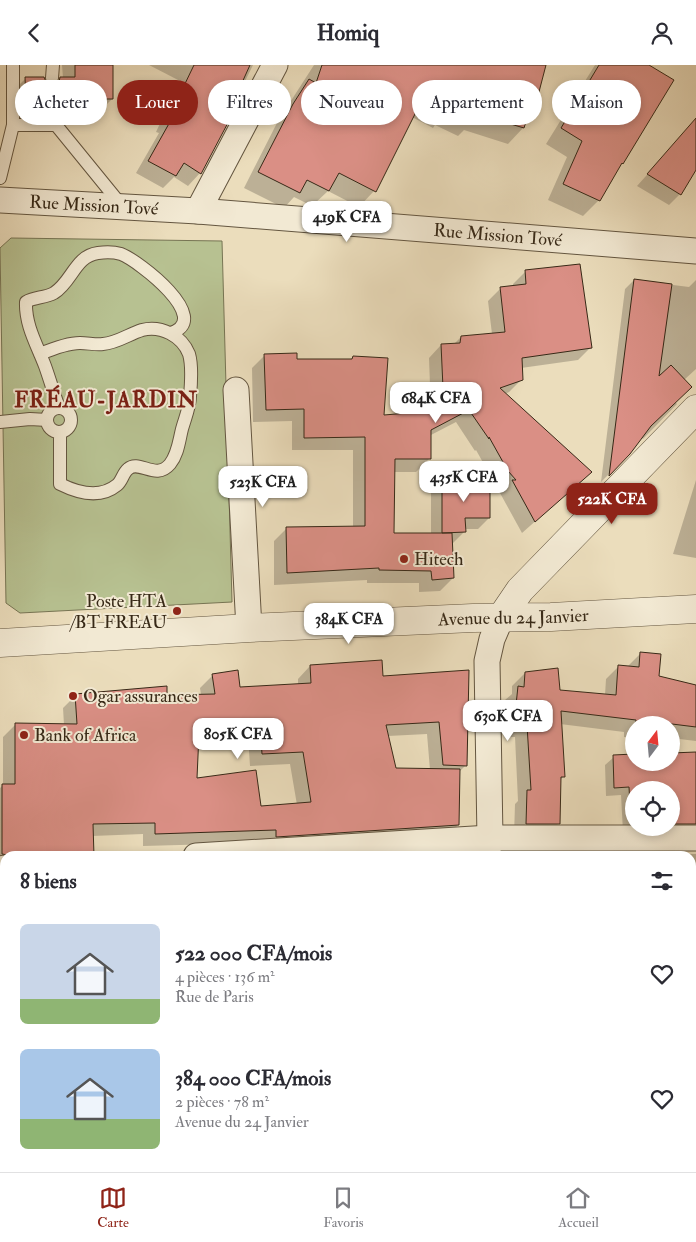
<!DOCTYPE html>
<html lang="fr">
<head>
<meta charset="utf-8">
<style>
	body { margin:0; font-family:"IM FELL Double Pica",serif; background:#f2f2f3; color:#2b2b33; height:100vh; display:flex; flex-direction:column; font-size:19px; white-space:nowrap }
	* { box-sizing:border-box; margin:0 }
	p { font-size:16px; color:#7c7c81 }
	.icon { flex:none; width:28px; height:28px; fill:none; stroke:currentColor; stroke-width:2; stroke-linecap:round; stroke-linejoin:round }
	.map { position:relative; flex:1; overflow:hidden }
	.panel { position:absolute; left:0px; top:786px; width:696px; height:321px; display:flex; flex-direction:column; background:#fff; border-radius:15px 15px 0 0; box-shadow:0 2px 8px #0003 }
	.panel>* { flex:none }
	.banner { position:absolute; left:15px; top:15px; width:666px; height:45px; display:flex; gap:10px }
	.needle { width:32px; rotate:16deg }
	.tools { position:absolute; left:625px; top:651px; display:grid; gap:10px }
	.tools a { display:grid; place-items:center; width:55px; height:55px; border-radius:50%; background:#fff; box-shadow:0 2px 8px #0003; font-size:25px }
	.price { position:absolute; translate:-50% -42px; padding:0 11px; border-radius:10px; background:#fff; color:#222; font-size:16px; line-height:32px; filter:drop-shadow(0 1px 2px #0008) }
	.price::after { content:''; position:absolute; left:50%; top:30px; width:15px; height:11px; margin-left:-8px; background:inherit; clip-path:polygon(0 0,100% 0,50% 100%) }
	.price.selected { background:#8f2418; color:#fff }
	ul { padding:0; list-style:none }
	li { display:flex; align-items:center; gap:15px; height:125px; padding:0 20px }
	li span { display:grid; place-items:center; flex:none; width:140px; height:100px; border-radius:8px; color:#555 }
	li>.icon { margin-inline-start:auto }
	span .icon { width:60px; height:60px; fill:#fffc; stroke-width:1 }
	li b { font-size:21px }
	h2 { display:flex; justify-content:space-between; align-items:center; height:60px; padding:0 20px; font-size:21px }
	.tag { padding:0 18px; border-radius:22px; background:#fff; box-shadow:0 2px 8px #0003; font-size:18px; line-height:45px }
	.tag.selected { background:#8f2418; color:#fff }
	header { display:flex; justify-content:space-between; align-items:center; height:65px; padding:0 20px; background:#fff; font-size:22px; font-weight:700 }
	.dock { display:flex; justify-content:space-around; align-items:center; height:70px; border-top:1px solid #e1e1e2; background:#fff; font-size:14px; color:#7c7c81 }
	.dock a { display:grid; justify-items:center; gap:2px }
	.dock .selected { color:#8f2418 }
	.map>svg:first-child { display:block }
</style>
</head>
<body>
<header><svg class="icon" aria-label="back" viewBox="0 0 24 24"><path d="M15 5l-7 7 7 7"/></svg>Homiq<svg class="icon" aria-label="person" viewBox="0 0 24 24"><circle cx="12" cy="8" r="4"/><path d="M4 21q1-7 8-7t8 7"/></svg></header>
<div class="map">
<svg width="696" height="1107" viewBox="0 0 696 1107">
	<rect width="100%" height="100%" fill="#ebddbc"/>
	<filter id="stains"><feTurbulence type="fractalNoise" baseFrequency=".004" numOctaves="4"/><feColorMatrix values="0 0 0 0 .2 0 0 0 0 .09 0 0 0 0 .02 0 0 0 .5 -.17"/></filter>
	<radialGradient id="worn" r=".72"><stop offset=".6" stop-color="#630" stop-opacity="0"/><stop offset="1" stop-color="#630" stop-opacity=".3"/></radialGradient>
	<!-- green -->
	<path fill="#b7c191" stroke="#777554" d="M11 173 222 176 232 537 20 548 6 538 0 183Z"/>
	<!-- shadow -->
	<path fill="#0003" fill-rule="evenodd" d="M62 0H112V34L100 46H81L77 50H55L53 46 48 43 38 50H13V26L26 13 52 22 63 13Z
		M149 0H253L200 108 188 121 174 112 163 123 136 108 159 68 156 67 180 16Z
		M314 0H544L533 46 527 52 523 63 508 79 464 65 458 71 435 60 433 63 412 52 374 126 359 142 328 126 312 141 294 132 284 143 244 123 278 56Z
		M595 0H647L599 135 583 151 548 135 567 92 546 79Z
		M696 55V103L680 129 669 140 637 121Z
		M526 206 591 282 578 295 521 303 522 314 509 327 505 329 591 407 522 468 500 428 502 427 495 419 476 385 475 386 456 357 429 371V394L416 407H393V469H431V426L442 415 489 453 478 464H464V467L453 478H451L453 513 440 526 419 527V518H367V515L274 520V476L287 463 353 462V385H292V356L253 357 252 303 265 290 296 296H350L353 292 383 351 431 348 429 293 441 280H453L461 272 492 269 488 236 501 223 513 222V219Z
		M634 215 689 222 696 215V304L684 315 675 337 677 339 643 374 641 372 630 388 601 417 625 224Z
		M696 415V493L673 489Z
		M641 588 658 612 696 622V676L671 673V660H634V673L624 672V667L560 659 563 712 560 715 559 758 546 771H514L515 739 518 736 515 672H510L511 653H504L505 635 512 629V621L525 608 558 626 605 630 606 614 619 601 627 602Z
		M310 601 382 612 468 606 466 700 458 708V760L446 773 143 781V769L92 771 93 791H5L0 804V723L3 720V672L16 659 64 660 63 643 76 630H201L200 623 213 610 239 623 298 620V614ZM427 669 430 705 395 704 388 671ZM248 671 250 701 290 699 297 740 260 743 195 714 197 679Z
		M614 692 634 698H664V711L696 714V763L623 767 621 730 606 731 605 700ZM634 725H671V762H634Z
		M529 789 558 790 696 789V879L691 878V791H526Z
		M0 843H5V1001L0 1002Z
		M696 1039V1107H649V1102H691V1044Z
		M5 1078V1102H434L432 1107H3L1 1082Z
		M524 1102H610L605 1107H525Z"/>
	<!-- building -->
	<path fill="#da8f85" stroke="#372917" fill-rule="evenodd" d="M75 0H113V34H91V38H68L66 33 61 31 54 33 52 38H26L25 12H44L47 19 55 20 59 17 60 12H75Z
		M194 0H250L236 31 241 33 201 109 184 98 176 111 148 96 171 55 168 54Z
		M322 0H546L534 46 530 44 524 63 477 49 475 56 451 45 449 48 423 33 376 127 339 108 329 126 307 115 300 128 258 107 293 39 309 14 316 18Z
		M599 0H649L674 15 623 99 622 98 600 136 563 119 582 76 561 63Z
		M696 53V105L681 130 647 109Z
		M580 199 592 283 522 293 523 315 500 323 592 407 535 457 512 415H516L508 406 489 372V374L469 345 431 365V394H395L394 468H452L454 513 432 515 431 506 379 505V503L287 508 286 462 365 461V372L304 373V344L266 345 264 289 297 288V294H352L353 291 388 293 384 350 444 345 441 279 460 278 461 271 505 267 500 222 526 219 525 205Z
		M634 214 672 219 659 311 671 300 692 322 651 361 630 389 609 411Z
		M442 414H490V453H465L466 467 442 468Z
		M640 587 661 589 659 611 696 620V662L656 657V660H636V655L561 646 565 712H561L560 759H526L527 725H531L527 660H522L523 641 516 640 518 621 524 622 525 607 558 603 560 625 616 630 618 600 639 602Z
		M382 595 383 611 469 605 467 701 443 700 439 657 386 660 396 703 460 704 459 760 276 772V765L155 769V758L93 759 94 791H13L2 789V719H15V658L77 659 75 629 167 621V630L215 629 212 609 238 605 240 622 311 618 310 600ZM260 659 262 689 303 687 311 737 261 741 256 705 197 713 199 669Z
		M696 687V759H671V725H634V759H631L629 722 614 723 613 690 634 689V698H671V688Z
		M525 787H559V791H525Z"/>
	<g fill="none" stroke-linecap="round" stroke-linejoin="round">
		<defs>
			<path id="service" d="M52 13 53 0
				M60 39 56 60 122 141
				M13 60H56
				M0 113 13 60V0
				M40 289C52 284 67 278 80 278 88 278 96 280 103 279 117 278 129 269 142 265 161 260 182 271 189 289 192 299 191 320 190 331 190 342 185 353 182 364 179 376 178 389 170 399 156 416 139 394 128 404 123 408 122 416 117 420 100 434 78 428 60 419V368
				M47 355a12 12 0 1 1 24 0a12 12 0 1 1-24 0Z
				M59 343C54 329 50 315 45 301 37 280 25 260 26 237 34 232 45 233 54 228 72 217 75 191 98 188 105 187 114 187 121 189 139 196 214 254 171 268
				M0 357 30 354 47 355"/>
			<g id="minor">
				<path id="s1" d="M0 135 198 146 696 186"/>
				<path d="M198 146 275 0"/>
				<path d="M236 325 249 563"/>
				<path d="M196 791 490 773H696"/>
				<path d="M487 791 490 773 487 596 492 574 501 553"/>
				<path d="M0 804 5 803"/>
				<path d="M451 1107V1102"/>
			</g>
			<g id="tertiary">
				<path d="M501 553 520 525 696 344"/>
				<path id="s2" d="M0 578 249 563 473 553 551 552 696 544"/>
				<path d="M691 1004H696"/>
				<path d="M0 1038H5"/>
			</g>
		</defs>
		<!-- service casing -->
		<use href="#service" stroke="#645640" stroke-width="14"/>
		<!-- minor casing -->
		<use href="#minor" stroke="#645640" stroke-width="27"/>
		<!-- tertiary casing -->
		<use href="#tertiary" stroke="#645640" stroke-width="29"/>
		<!-- service -->
		<use href="#service" stroke="#f2e9d3" stroke-width="12"/>
		<!-- minor -->
		<use href="#minor" stroke="#f2e9d3" stroke-width="25"/>
		<!-- tertiary -->
		<use href="#tertiary" stroke="#f2e9d3" stroke-width="28"/>
	</g>
	<!-- markers -->
	<g fill="#8f2418" stroke="#f2e9d3" stroke-width="2">
		<circle cx="404" cy="494" r="5"/>
		<circle cx="177" cy="546" r="5"/>
		<circle cx="73" cy="631" r="5"/>
		<circle cx="24" cy="670" r="5"/>
	</g>
	<g text-anchor="middle" dominant-baseline="central" stroke-width="4" stroke-linejoin="round" paint-order="stroke">
		<!-- street labels -->
		<g font-size="18" fill="#372917" stroke="#f2e9d3">
			<text stroke="none"><textPath href="#s1" startOffset="94">Rue Mission Tové</textPath></text>
			<text stroke="none"><textPath href="#s1" startOffset="499">Rue Mission Tové</textPath></text>
			<text stroke="none"><textPath href="#s2" startOffset="514">Avenue du 24 Janvier</textPath></text>
		</g>
		<!-- poi labels -->
		<g font-size="18" fill="#372917" stroke="#f2e9d3" text-anchor="start">
			<text x="414" y="494">Hitech</text>
			<text x="167" y="536" text-anchor="end">Poste HTA<tspan x="167" dy="21">/BT FREAU</tspan></text>
			<text x="83" y="631">Ogar assurances</text>
			<text x="34" y="670">Bank of Africa</text>
		</g>
		<!-- district labels -->
		<g font-size="22" font-weight="bold" letter-spacing="1" fill="#7a1f14" stroke="#f2e9d3">
			<text x="106" y="335">FRÉAU-JARDIN</text>
		</g>
	</g>
	<rect width="100%" height="100%" filter="url(#stains)"/>
	<rect width="100%" height="100%" fill="url(#worn)"/>
</svg>
<div class="tools">
<a><svg class="needle" viewBox="-14 -14 28 28"><path d="M0-13l5 13h-10z" fill="#e53935"/><path d="M0 13l5-13h-10z" fill="#7c7c81"/></svg></a>
<a><svg class="icon" aria-label="locate" viewBox="0 0 24 24"><circle cx="12" cy="12" r="6"/><path d="M12 2v4M12 18v4M2 12h4M18 12h4"/></svg></a>
</div>
<b class="price" style="left:347px;top:178px">419K CFA</b>
<b class="price" style="left:436px;top:359px">684K CFA</b>
<b class="price" style="left:464px;top:438px">435K CFA</b>
<b class="price" style="left:263px;top:443px">523K CFA</b>
<b class="price selected" style="left:612px;top:460px">522K CFA</b>
<b class="price" style="left:349px;top:580px">384K CFA</b>
<b class="price" style="left:508px;top:677px">630K CFA</b>
<b class="price" style="left:238px;top:695px">805K CFA</b>
<div class="banner">
<a class="tag">Acheter</a>
<a class="tag selected">Louer</a>
<a class="tag">Filtres</a>
<a class="tag">Nouveau</a>
<a class="tag">Appartement</a>
<a class="tag">Maison</a>
</div>
<section class="panel">
<h2>8 biens<svg class="icon" aria-label="filters" viewBox="0 0 24 24"><path d="M4 7h16M4 17h16"/><circle cx="9" cy="7" r="2"/><circle cx="15" cy="17" r="2"/></svg></h2>
<ul>
<li><span style="background:linear-gradient(#c9d6e8 75%,#8fb573 0)"><svg class="icon" aria-label="home" viewBox="0 0 24 24"><path d="M3 11l9-7 9 7M6 9v11h12V9"/></svg></span><div><b>522 000 CFA/mois</b><p>4 pièces · 136 m²</p><p>Rue de Paris</p></div><svg class="icon" aria-label="heart" viewBox="0 0 24 24"><path d="M12 20l-8-8c-3-5 5-10 8-4 3-6 11-1 8 4z"/></svg></li>
<li><span style="background:linear-gradient(#a9c7e8 70%,#8fb573 0)"><svg class="icon" aria-label="home" viewBox="0 0 24 24"><path d="M3 11l9-7 9 7M6 9v11h12V9"/></svg></span><div><b>384 000 CFA/mois</b><p>2 pièces · 78 m²</p><p>Avenue du 24 Janvier</p></div><svg class="icon" aria-label="heart" viewBox="0 0 24 24"><path d="M12 20l-8-8c-3-5 5-10 8-4 3-6 11-1 8 4z"/></svg></li>
</ul>
</section>
</div>
<nav class="dock">
<a class="selected"><svg class="icon" aria-label="map" viewBox="0 0 24 24"><path d="M3 6l6-2 6 2 6-2v14l-6 2-6-2-6 2zM9 4v14M15 6v14"/></svg>Carte</a>
<a><svg class="icon" aria-label="saved" viewBox="0 0 24 24"><path d="M7 4h10v16l-5-4-5 4z"/></svg>Favoris</a>
<a><svg class="icon" aria-label="home" viewBox="0 0 24 24"><path d="M3 11l9-7 9 7M6 9v11h12V9"/></svg>Accueil</a>
</nav>
</body>
</html>
